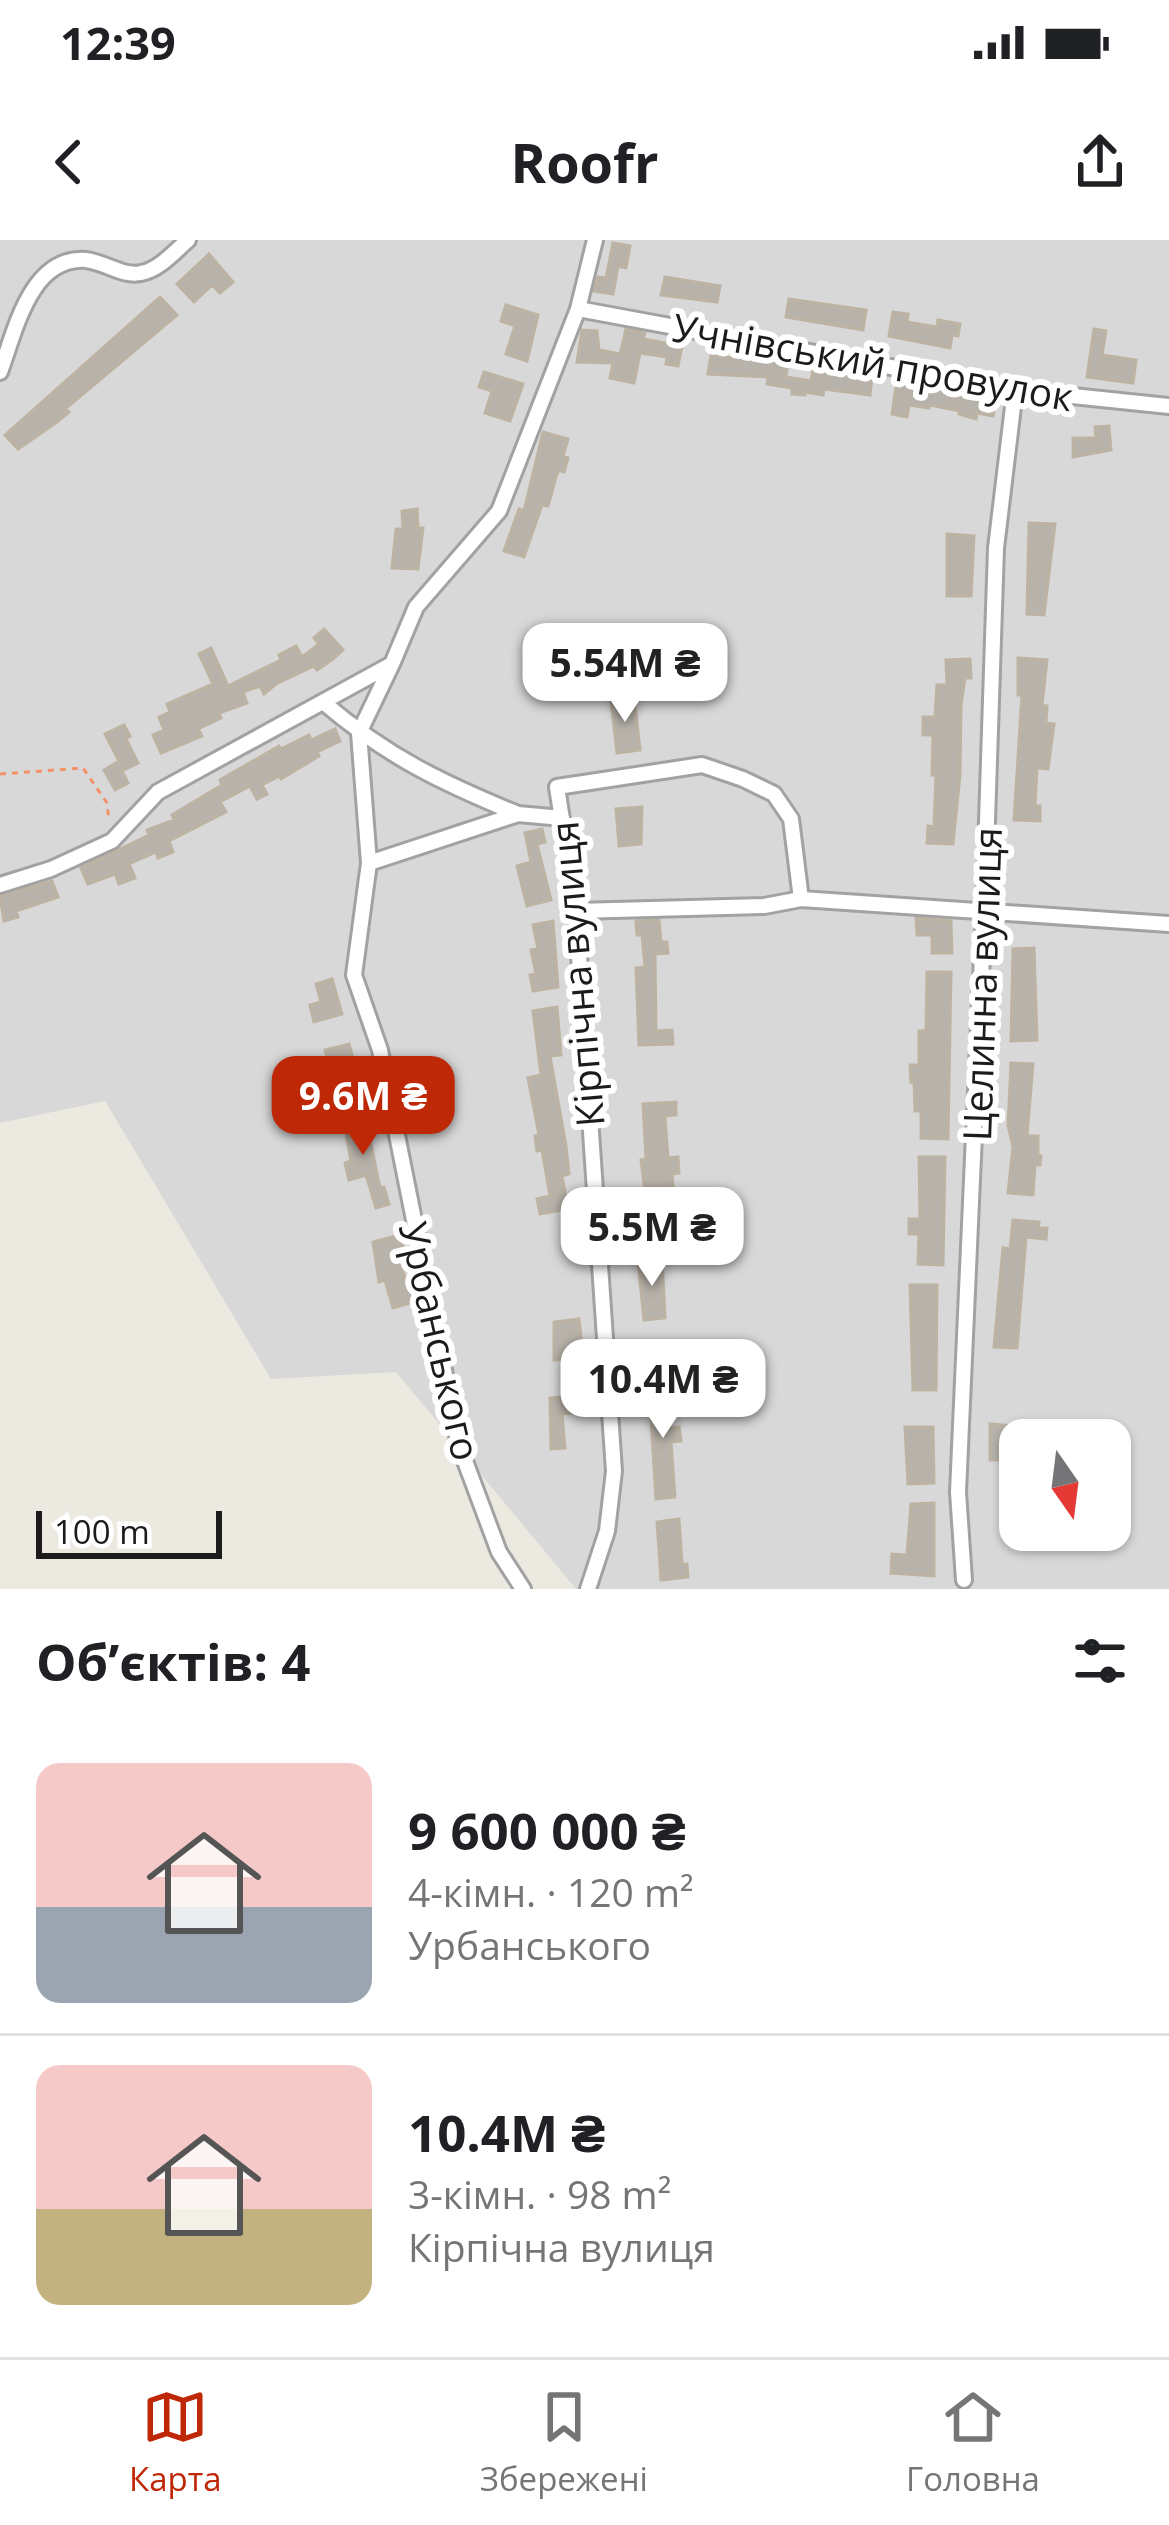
<!DOCTYPE html>
<html lang="uk">
<head>
<meta charset="utf-8">
<style>
	body { margin:0; font-family:"Open Sans",sans-serif; background:#f2f2f2; color:#202124; height:100vh; display:flex; flex-direction:column; font-size:45px; white-space:nowrap }
	* { box-sizing:border-box; margin:0 }
	p { font-size:39px; color:#757577 }
	.icon { flex:none; width:66px; height:66px; fill:none; stroke:currentColor; stroke-width:2; stroke-linecap:round; stroke-linejoin:round }
	.map { position:relative; height:1349px; overflow:hidden }
	.details { display:flex; flex-direction:column; background:#fff; flex:1 }
	.details>* { flex:none }
	.needle { width:78px; rotate:166deg }
	.buttons { position:absolute; left:999px; top:1179px; display:grid; gap:24px }
	.buttons a { display:grid; place-items:center; width:132px; height:132px; border-radius:24px; background:#fff; box-shadow:0 3px 9px #0004; font-size:60px }
	.scale { position:absolute; left:36px; bottom:30px; width:186px; box-sizing:border-box; padding-left:12px; border:6px solid #1b1b1b; border-top:0; font-size:33px; line-height:42px; white-space:nowrap; color:#1b1b1b; -webkit-text-stroke:9px #fff; paint-order:stroke }
	.price { position:absolute; translate:-50% -102px; padding:0 27px; border-radius:24px; background:#fff; color:#222; font-size:39px; line-height:78px; filter:drop-shadow(0 3px 6px #0008) }
	.price::after { content:''; position:absolute; left:50%; top:72px; width:36px; height:27px; margin-left:-18px; background:inherit; clip-path:polygon(0 0,100% 0,50% 100%) }
	.price.selected { background:#bf2807; color:#fff }
	ul { padding:0; list-style:none }
	li { display:flex; align-items:center; gap:36px; height:300px; padding:0 36px }
	li+li { border-top:3px solid #e0e0e0 }
	li span { display:grid; place-items:center; flex:none; width:336px; height:240px; border-radius:24px; color:#555 }
	li>.icon { margin-inline-start:auto }
	span .icon { width:144px; height:144px; fill:#fffc; stroke-width:1 }
	li b { font-size:51px }
	h2 { display:flex; justify-content:space-between; align-items:center; height:144px; padding:0 36px; font-size:51px }
	.status { display:flex; justify-content:space-between; align-items:center; height:84px; padding:0 60px; background:#fff; direction:ltr }
	.status svg { height:33px; fill:currentColor }
	header { display:flex; justify-content:space-between; align-items:center; height:156px; padding:0 36px; background:#fff; font-size:54px; font-weight:700 }
	.menu { display:flex; justify-content:space-around; align-items:center; height:168px; border-top:3px solid #e0e0e0; background:#fff; font-size:33px; color:#757577 }
	.menu a { display:grid; justify-items:center; gap:6px }
	.menu .selected { color:#bf2807 }
	.map>svg:first-child { display:block }
</style>
</head>
<body>
<div class="status"><b>12:39</b><svg viewBox="0 0 49 12"><path d="M0 12V9h3v3zM5 12V6h3v6zM10 12V3h3v9zM15 12V0h3v12zM26 1h20v11H26zM47 4h2v5h-2z"/></svg></div>
<header><svg class="icon" aria-label="back" viewBox="0 0 24 24"><path d="M15 5l-7 7 7 7"/></svg>Roofr<svg class="icon" aria-label="share" viewBox="0 0 24 24"><path d="M12 15V3M7 8l5-5 5 5M5 13v7h14v-7"/></svg></header>
<div class="map">
<svg width="1169" height="1349" viewBox="0 0 1169 1349">
	<rect width="100%" height="100%" fill="#eceae0"/>
	<!-- residential -->
	<path fill="#d9d8d8" fill-rule="evenodd" d="M0 0H1169V1349H576L396 1132 271 1139 105 861 0 883ZM1020 1200H1110V1290H1020Z"/>
	<!-- building -->
	<path fill="#b8b3aa" stroke="#bdb3a3" stroke-width="3" d="M613 3 630 6 626 28 618 26 613 54 594 51 598 37 606 38Z
		M209 14 233 42 220 53 212 45 194 62 177 44Z
		M665 37 720 46 717 62 661 55Z
		M160 57 177 75 65 169 69 172 57 182 18 209 5 195Z
		M789 59 866 70 863 90 786 77Z
		M506 65 538 75 527 121 506 114 515 86 501 81Z
		M893 72 908 74 907 82 937 87 938 80 960 84 958 96 952 95 950 108 889 96Z
		M626 89 645 93 643 99 682 106 678 126 666 124 667 117 640 113 634 143 610 138 613 123 577 122 582 90 597 91 599 110 620 114Z
		M1094 89 1106 91 1102 115 1136 120 1133 143 1087 137Z
		M734 112 788 123 786 137 811 141 813 128 872 137 870 155 824 149 823 155 805 152V155L792 154V148L767 144 768 137 708 134 711 115 733 118Z
		M484 132 523 144 510 181 485 173 492 151 479 147Z
		M897 140 979 156 978 159 996 163 993 176 977 173 976 179 959 174 960 171 930 165 929 168 909 165 907 177 892 174Z
		M1109 186 1111 210 1073 217V198H1096L1095 187Z
		M543 192 568 199 563 216 568 218 564 232 559 230 556 237 548 266 542 265 524 317 504 311 519 269 524 271Z
		M417 269 418 288H423L418 329 392 328 396 289H403L402 271Z
		M1029 283 1055 284 1044 375 1027 374Z
		M947 294 974 296 971 356H947Z
		M324 389 343 410 333 419 317 430 314 426 276 444 264 454 260 446 243 452 247 463 219 473 221 478 198 489 202 496 161 513 153 495 164 490 159 477 170 472 167 464 213 444 199 414 211 408 228 446 281 420 279 415 296 406 302 417 319 404 314 398Z
		M1018 418 1047 420 1042 465 1047 466 1046 483 1054 484 1048 529 1037 528 1035 566H1040V581L1014 580 1022 455H1018Z
		M970 419 971 438H965L961 465 960 535 953 604 927 603 928 586 934 587 936 535H932L933 495H923V477H935L937 445H947L946 420Z
		M634 457 640 510 617 513 611 459Z
		M124 485 130 496 126 499 138 523 122 531 128 543 115 550 104 530 119 521 105 494Z
		M335 489 340 501 317 512 319 516 281 539 279 536 262 545 267 554 257 559 250 546 220 562 226 572 169 601 173 612 158 618 156 612 129 624 135 638 119 644 115 634 88 644 81 628 149 595 147 590 174 580 172 575 222 545 220 540 279 506 281 509 309 495 311 500Z
		M642 567 641 604 619 606 616 569Z
		M542 589 545 602 537 604 551 660 527 666 517 626 531 622 525 593Z
		M52 641 58 657 16 671 18 677 4 681 0 656Z
		M916 678 951 681 952 713H932V695H917Z
		M659 680 661 702H667L668 713 655 714 656 791 672 790 673 804 639 805 636 728 645 727 642 695H637L636 681Z
		M553 681 558 747 533 751 530 735 536 734 531 710 538 709 533 685Z
		M1034 708 1037 800 1011 801 1013 709Z
		M927 732H951L948 899 921 898V871H915L914 841 911 842 910 825H919V791H926Z
		M332 739 342 774 314 782 310 765 321 762 316 744Z
		M557 767 561 815 550 816 566 906 569 934 562 936 568 969 540 974 537 959 550 956 542 910 537 911 535 896 539 895 528 838 541 835 533 771Z
		M349 804 359 840 340 844 335 821 329 823 325 810Z
		M1011 823 1033 824 1027 896H1038V915L1041 916 1040 925H1035L1033 955 1008 953 1013 907 1008 885Z
		M676 862V875L665 876 668 918 678 917 679 933 672 934 674 957 646 959 641 920 646 919 643 864Z
		M365 875 380 948 384 947 389 964 376 968 366 935 349 940 345 923 351 921 344 881Z
		M919 917H945L943 1025 918 1024 919 994H909V979H920Z
		M1013 980 1039 982 1038 988H1047L1046 999 1026 997 1017 1108 994 1107 1003 1008 1010 1009Z
		M399 995 403 1007 397 1009 408 1050 413 1049 417 1061 393 1068 385 1040 379 1042 373 1002Z
		M662 1018 665 1078 644 1080 638 1021Z
		M910 1045H937L936 1150H913Z
		M579 1079 583 1117 554 1120V1082Z
		M670 1144 672 1159H667L670 1188 679 1187 681 1201 671 1202 675 1257 656 1259 649 1146Z
		M573 1156V1160L581 1159 583 1172 562 1174 565 1208 551 1209 550 1158Z
		M990 1184 1026 1187V1197H1020V1220H990Z
		M905 1187H933L934 1243 908 1244Z
		M934 1263V1336L891 1333 892 1314 907 1315 911 1264Z
		M679 1279 682 1324H687L688 1337 661 1340 657 1282Z"/>
	<g fill="none" stroke-linecap="round" stroke-linejoin="round">
		<defs>
			<path id="minor" d="M578 69 1015 150 1169 166
				M0 132C15 92 30 16 86 20 105 22 122 37 141 33 159 30 174 12 188 0
				M392 424 359 493 369 623 354 735 380 810 459 1205 499 1312 523 1349
				M323 462C386 516 442 543 518 574
				M369 623 518 574 562 578
				M0 645 51 629 112 601 158 552 392 424 416 367 499 271 578 69 595 0
				M576 671 764 666 801 659 1169 684
				M964 1340 958 1252 984 672 996 308 1015 150
				M588 1349 607 1291 614 1231 576 671 557 547 702 525 743 539 774 554 791 579 801 659"/>
		</defs>
		<!-- minor casing -->
		<use href="#minor" stroke="#a2a2a2" stroke-width="20"/>
		<!-- path -->
		<path stroke="#f49169" stroke-width="3" stroke-dasharray="6 6" stroke-linecap="butt" d="M0 534 83 528 107 563 109 581"/>
		<!-- minor -->
		<use href="#minor" stroke="#fff" stroke-width="14"/>
	</g>
	<g text-anchor="middle" dominant-baseline="central" stroke-width="12" stroke-linejoin="round" paint-order="stroke">
		<!-- street labels -->
		<g font-size="39" fill="#1b1b1b" stroke="#fff">
			<text transform="translate(873 121) rotate(10)">Учнівський провулок</text>
			<text transform="translate(576 734) rotate(-95)">Кiрпiчна вулиця</text>
			<text transform="translate(981 744) rotate(-88)">Целинна вулиця</text>
			<text transform="translate(441 1101) rotate(77)">Урбанського</text>
		</g>
	</g>
</svg>
<div class="buttons">
<a><svg class="needle" viewBox="-14 -14 28 28"><path d="M0-13l5 13h-10z" fill="#e53935"/><path d="M0 13l5-13h-10z" fill="#757577"/></svg></a>
</div>
<div class="scale">100 m</div>
<b class="price" style="left:625px;top:485px">5.54M ₴</b>
<b class="price selected" style="left:363px;top:918px">9.6M ₴</b>
<b class="price" style="left:652px;top:1049px">5.5M ₴</b>
<b class="price" style="left:663px;top:1201px">10.4M ₴</b>
</div>
<section class="details">
<h2>Об’єктів: 4<svg class="icon" aria-label="filters" viewBox="0 0 24 24"><path d="M4 7h16M4 17h16"/><circle cx="9" cy="7" r="2"/><circle cx="15" cy="17" r="2"/></svg></h2>
<ul>
<li><span style="background:linear-gradient(#f6c9c9 60%,#9aa5b1 0)"><svg class="icon" aria-label="home" viewBox="0 0 24 24"><path d="M3 11l9-7 9 7M6 9v11h12V9"/></svg></span><div><b>9 600 000 ₴</b><p>4-кімн. · 120 m²</p><p>Урбанського</p></div></li>
<li><span style="background:linear-gradient(#f6c9c9 60%,#c2b280 0)"><svg class="icon" aria-label="home" viewBox="0 0 24 24"><path d="M3 11l9-7 9 7M6 9v11h12V9"/></svg></span><div><b>10.4M ₴</b><p>3-кімн. · 98 m²</p><p>Кiрпiчна вулиця</p></div></li>
</ul>
</section>
<nav class="menu">
<a class="selected"><svg class="icon" aria-label="map" viewBox="0 0 24 24"><path d="M3 6l6-2 6 2 6-2v14l-6 2-6-2-6 2zM9 4v14M15 6v14"/></svg>Карта</a>
<a><svg class="icon" aria-label="saved" viewBox="0 0 24 24"><path d="M7 4h10v16l-5-4-5 4z"/></svg>Збережені</a>
<a><svg class="icon" aria-label="home" viewBox="0 0 24 24"><path d="M3 11l9-7 9 7M6 9v11h12V9"/></svg>Головна</a>
</nav>
</body>
</html>
